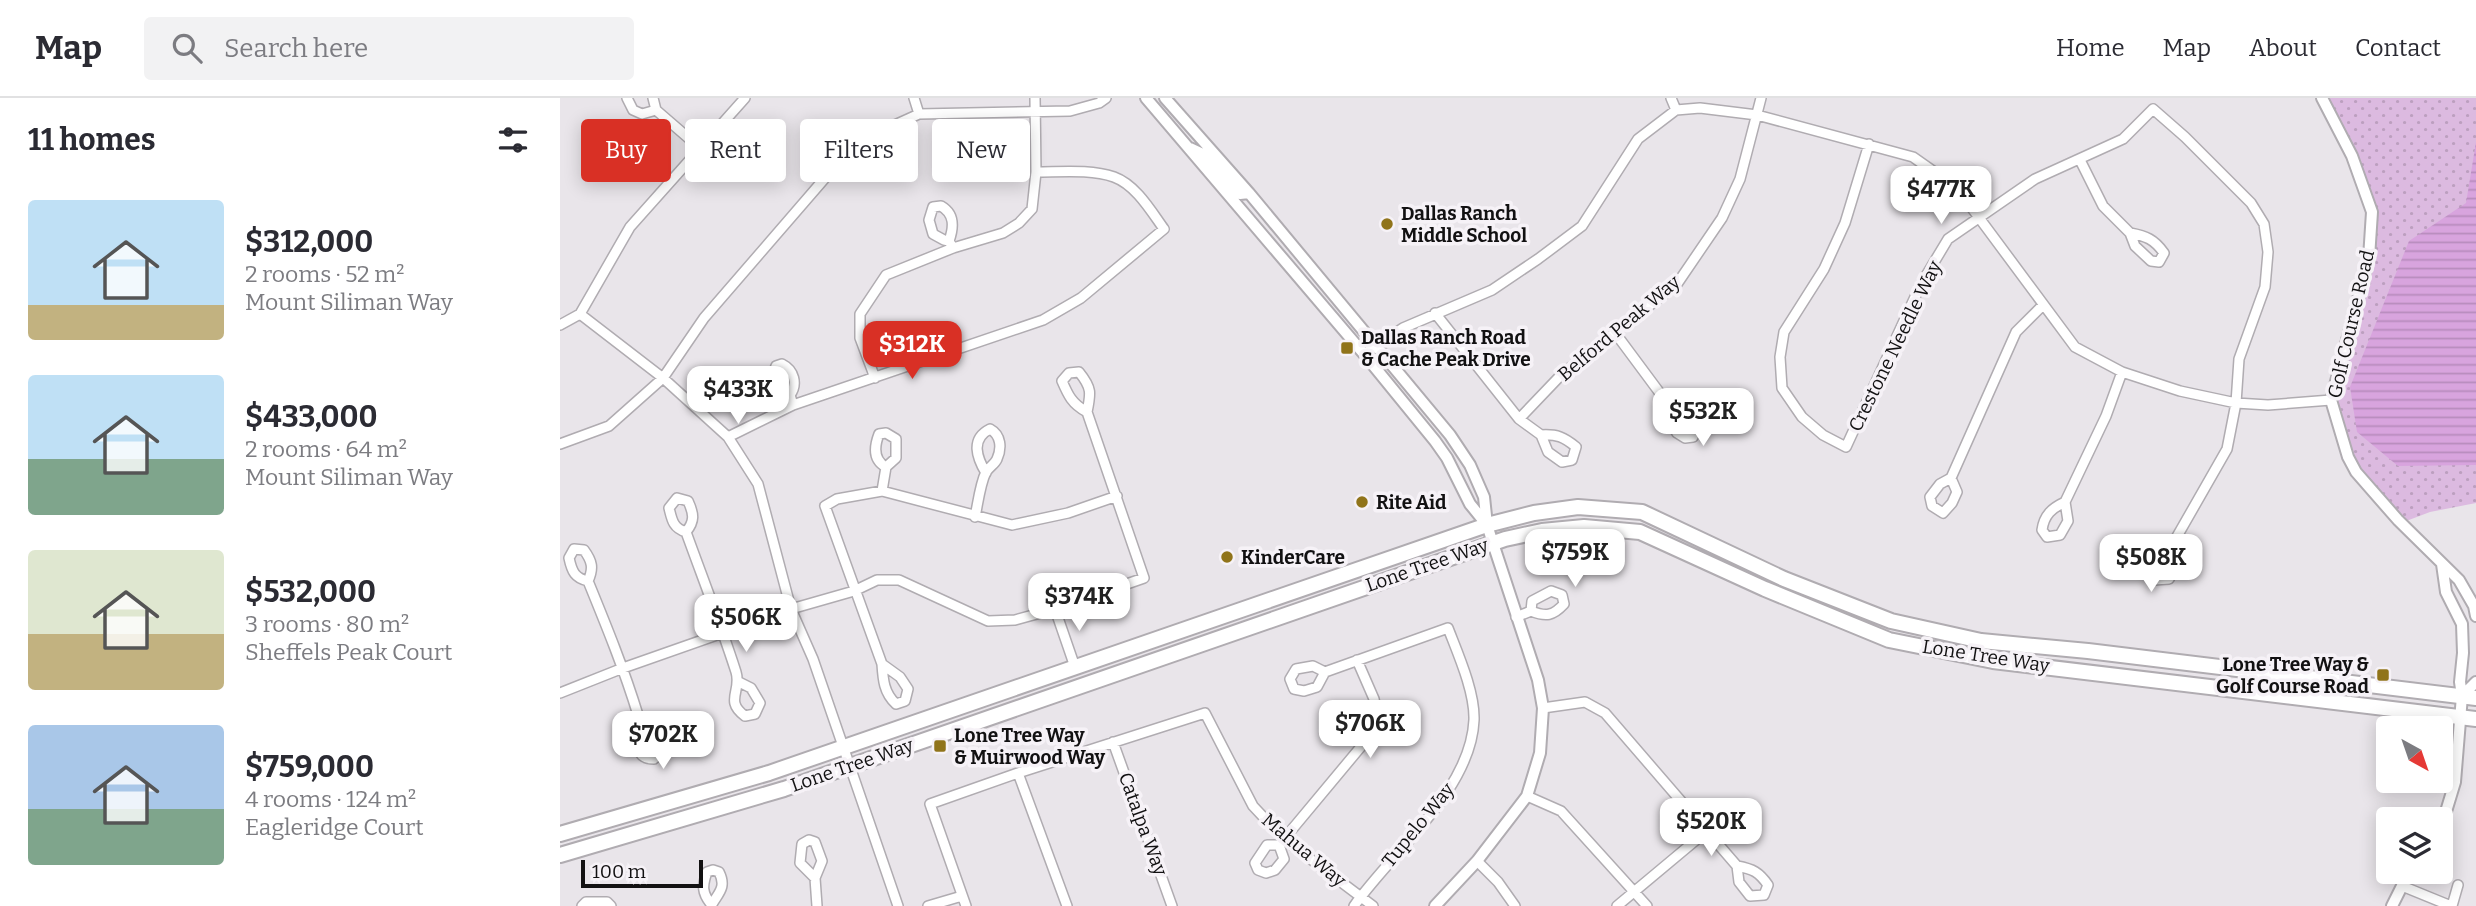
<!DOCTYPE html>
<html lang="en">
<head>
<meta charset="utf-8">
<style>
	body { margin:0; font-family:Bitter,serif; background:#f2f2f3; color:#2b2b33; height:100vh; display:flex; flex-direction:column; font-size:26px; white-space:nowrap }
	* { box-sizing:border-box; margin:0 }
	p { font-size:23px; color:#7c7c81 }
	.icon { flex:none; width:38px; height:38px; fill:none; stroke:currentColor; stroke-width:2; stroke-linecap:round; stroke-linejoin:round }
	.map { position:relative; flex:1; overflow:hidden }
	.sheet { display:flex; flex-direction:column; background:#fff; width:560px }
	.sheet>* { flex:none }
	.top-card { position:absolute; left:21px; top:21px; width:665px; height:63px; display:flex; gap:14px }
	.needle { width:46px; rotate:140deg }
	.tools { position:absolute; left:1816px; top:618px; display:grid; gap:14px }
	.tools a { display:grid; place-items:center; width:77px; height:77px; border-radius:7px; background:#fff; box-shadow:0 4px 18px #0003; font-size:35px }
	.scale { position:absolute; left:21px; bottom:18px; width:122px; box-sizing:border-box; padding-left:7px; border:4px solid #121112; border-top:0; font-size:19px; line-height:24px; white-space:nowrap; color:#121112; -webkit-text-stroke:5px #f6f2f7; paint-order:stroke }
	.price { position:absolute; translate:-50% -60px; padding:0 16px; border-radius:14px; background:#fff; color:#222; font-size:23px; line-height:46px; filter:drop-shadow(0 2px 4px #0008) }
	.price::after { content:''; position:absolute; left:50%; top:42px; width:21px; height:16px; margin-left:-10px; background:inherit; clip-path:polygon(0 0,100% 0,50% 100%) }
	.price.on { background:#d93025; color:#fff }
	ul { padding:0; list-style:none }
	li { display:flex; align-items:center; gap:21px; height:175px; padding:0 28px }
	li span { display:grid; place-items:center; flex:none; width:196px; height:140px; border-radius:7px; color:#555 }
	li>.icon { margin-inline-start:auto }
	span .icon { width:84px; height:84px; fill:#fffc; stroke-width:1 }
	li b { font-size:30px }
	h2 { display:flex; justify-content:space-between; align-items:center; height:84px; padding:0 28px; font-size:30px }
	.tag { padding:0 24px; border-radius:7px; background:#fff; box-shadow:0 4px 18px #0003; font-size:24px; line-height:63px }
	.tag.on { background:#d93025; color:#fff }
	header { display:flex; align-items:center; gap:42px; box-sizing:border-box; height:98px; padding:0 35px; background:#fff; border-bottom:2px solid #e1e1e2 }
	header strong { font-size:33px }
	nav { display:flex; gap:38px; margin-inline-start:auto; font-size:24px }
	.search { width:490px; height:63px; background:#f2f2f3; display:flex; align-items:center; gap:18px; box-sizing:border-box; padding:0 24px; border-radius:7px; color:#7c7c81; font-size:26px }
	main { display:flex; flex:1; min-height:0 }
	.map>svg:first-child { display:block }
</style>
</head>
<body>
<header>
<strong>Map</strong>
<div class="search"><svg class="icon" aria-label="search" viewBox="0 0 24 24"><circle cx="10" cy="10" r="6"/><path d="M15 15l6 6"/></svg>Search here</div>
<nav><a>Home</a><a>Map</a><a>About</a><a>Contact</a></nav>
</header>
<main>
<section class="sheet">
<h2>11 homes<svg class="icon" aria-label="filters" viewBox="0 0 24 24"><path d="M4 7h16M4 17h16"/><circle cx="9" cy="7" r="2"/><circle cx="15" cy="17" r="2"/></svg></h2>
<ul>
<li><span style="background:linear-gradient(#bfe0f5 75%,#c2b280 0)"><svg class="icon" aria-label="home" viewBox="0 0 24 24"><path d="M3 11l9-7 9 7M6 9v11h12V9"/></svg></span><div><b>$312,000</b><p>2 rooms · 52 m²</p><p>Mount Siliman Way</p></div></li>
<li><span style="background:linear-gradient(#bfe0f5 60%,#7fa58c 0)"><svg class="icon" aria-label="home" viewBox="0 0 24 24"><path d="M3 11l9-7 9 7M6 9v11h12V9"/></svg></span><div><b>$433,000</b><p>2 rooms · 64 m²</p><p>Mount Siliman Way</p></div></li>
<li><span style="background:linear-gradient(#dfe7d0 60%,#c2b280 0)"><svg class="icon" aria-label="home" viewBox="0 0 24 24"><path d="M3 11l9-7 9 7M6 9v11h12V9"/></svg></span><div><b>$532,000</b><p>3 rooms · 80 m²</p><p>Sheffels Peak Court</p></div></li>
<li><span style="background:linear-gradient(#a9c7e8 60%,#7fa58c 0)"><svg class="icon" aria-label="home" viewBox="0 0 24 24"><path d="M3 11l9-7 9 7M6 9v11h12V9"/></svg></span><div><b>$759,000</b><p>4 rooms · 124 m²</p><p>Eagleridge Court</p></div></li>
</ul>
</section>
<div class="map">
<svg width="1916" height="808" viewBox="0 0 1916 808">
	<defs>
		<pattern id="grass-dots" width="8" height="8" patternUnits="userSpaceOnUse" patternTransform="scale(1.75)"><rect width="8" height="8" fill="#dcbae0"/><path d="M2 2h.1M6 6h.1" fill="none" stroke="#bc9fbf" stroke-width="1.8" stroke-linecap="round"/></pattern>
		<pattern id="water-rules" width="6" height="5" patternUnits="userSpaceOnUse" patternTransform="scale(1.75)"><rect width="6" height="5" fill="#d8a4de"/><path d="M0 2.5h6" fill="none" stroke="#b88cbd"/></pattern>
	</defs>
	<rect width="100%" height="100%" fill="#e9e5ea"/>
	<!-- grass -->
	<path fill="url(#grass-dots)" d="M1767 0H1916V405L1870 414 1841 425 1796 374 1771 302 1809 160 1812 114Z"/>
	<!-- water -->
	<path fill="url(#water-rules)" d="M1916 44V367L1838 368 1797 334 1790 289 1849 143 1906 105Z"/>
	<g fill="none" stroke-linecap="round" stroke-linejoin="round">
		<defs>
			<path id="minor" d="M67 0 73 12 82 16 96 12
				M93 0 96 12 140 50
				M354 0 359 16
				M1111 0 1116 12
				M1309 46 1285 125 1264 171 1224 234 1220 259 1222 290 1242 319 1263 337 1286 349 1361 186 1388 141 1475 81 1563 41 1593 11 1625 39 1691 105 1704 126 1708 154 1705 189 1679 261 1676 305 1667 351 1611 449 1599 454 1590 473 1594 482 1609 481C1616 469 1615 462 1611 449
				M1520 62 1543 108 1570 135 1575 148 1591 163 1599 164 1604 155C1594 141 1586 138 1570 135
				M389 143 384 142 373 136 369 122 373 109 381 108C395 116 394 129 389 143L393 150
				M875 215 959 321 981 337 988 354 1002 364 1012 362 1016 349C1004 339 997 336 981 337
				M20 216 103 280 168 339 198 386 231 511 253 561 338 808
				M0 227 20 216 70 129 185 0
				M1056 236 1108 306 1110 324 1117 335 1125 340 1133 339 1137 329C1128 316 1123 310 1108 306
				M804 256 843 230 932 192 978 161 1022 128 1078 41 1116 12 1140 10 1197 17 1353 59 1397 90 1515 249 1562 274 1620 293 1676 305 1708 307 1771 302
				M315 280 300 240V216L326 177 393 150 443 135 459 125 472 111 476 74 475 0
				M230 297 217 294 213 276 216 268 222 266C234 272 238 286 230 297L233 307
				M959 321 1002 276 1117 186 1162 120 1180 81 1201 0
				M168 339 233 307 483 222 521 200 604 131C591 113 576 87 554 79 531 71 501 74 476 74
				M0 346 49 328 103 280 144 220 265 80 296 50 328 30 359 16 510 13 539 5 546 0
				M1391 380 1397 394 1392 405 1383 415 1372 408 1370 399 1380 386 1391 380 1456 234 1483 207
				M322 393 326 369 336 360V341L326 335 319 336C314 349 313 362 326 369
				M1505 404C1492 410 1484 417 1482 432L1487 439 1500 437 1508 423 1505 404 1546 318 1562 274
				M415 419C418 405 420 386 426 374 429 369 435 366 437 361 442 350 441 337 430 331 410 341 417 360 426 375
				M126 434C135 423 134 416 128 403L117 400 109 410C112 422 113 430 126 434 143 481 161 527 176 574 182 593 164 603 185 618L195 616 200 605 191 590 179 584
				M28 483C15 480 12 474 9 460L14 451 24 452C32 463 34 470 28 483 46 527 64 571 78 617 79 621 81 624 81 628 81 641 71 661 94 661L101 652C99 637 95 632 81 628
				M495 511 515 569
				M956 519 971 513C986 519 993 518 1004 506L1002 497 991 493 972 503 971 513
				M322 566 340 579 348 591 345 603 336 606C324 595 323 582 322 566L265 408 277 401 322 393 452 427 508 415 557 398
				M765 574 753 568 736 571 730 581 734 591 744 593 757 589 765 574 888 530C898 556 915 594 914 622 911 692 833 753 794 808
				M0 595 63 570 231 511 294 493 317 482H339L428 523 455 522 495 511 584 480 527 314C531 295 532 290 519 274L509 275 502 283C508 297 512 306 527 314
				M983 610 1025 604 1045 615 1177 768 1179 784 1190 798 1204 797 1208 787C1199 774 1193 771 1177 768
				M553 644 612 808
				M458 675 507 808
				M967 698 1001 713 1087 808
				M719 747 724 761 715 772 706 775 698 772 695 765 707 747H719L809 639 818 621 814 601 797 562
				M917 763 938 784 955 808
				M255 780 240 765 242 746 249 742 255 744 262 763 255 780 257 808
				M1842 788 1891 808
				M22 808 26 804H47L51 808
				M151 808C158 795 167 790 159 774L153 772 147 774C142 788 142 795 151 806
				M368 808 402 798
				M406 808 370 706 458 675 645 615 693 708 724 741 813 808
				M1057 808 1148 732
				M1892 808 1898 787"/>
			<path id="tertiary" d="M586 0 804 256 875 343 887 360 910 406 927 427
				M605 0 689 95 890 337 910 367 924 399 927 427 978 582 983 610 980 655 967 698 917 763 875 808
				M1762 0 1792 58 1812 114 1809 160 1771 302 1788 359 1796 374 1838 422 1899 482 1914 508 1916 518
				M630 50 645 57 676 93 680 96 689 95
				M1902 598 1916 584
				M1881 730 1895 684 1902 598 1900 584 1903 555 1902 526 1886 494 1882 466
				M1832 808 1849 774"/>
			<path id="primary" d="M0 736 209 675 927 427 974 415 1018 409 1082 414 1224 481 1331 523 1421 543 1528 553 1916 600
				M0 757 224 691 945 441 982 433 1024 429 1080 434 1205 491 1329 542 1433 563 1916 621"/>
		</defs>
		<!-- minor casing -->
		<use href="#minor" stroke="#b0acb1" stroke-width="12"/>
		<!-- tertiary casing -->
		<use href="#tertiary" stroke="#b0acb1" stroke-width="14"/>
		<!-- primary casing -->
		<use href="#primary" stroke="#b0acb1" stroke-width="18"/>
		<!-- minor -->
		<use href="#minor" stroke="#fff" stroke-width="9"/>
		<!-- tertiary -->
		<use href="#tertiary" stroke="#fff" stroke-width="10"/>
		<!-- primary -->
		<use href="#primary" stroke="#fff" stroke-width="14"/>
	</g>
	<!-- markers -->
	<g fill="#90741a" stroke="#f6f2f7" stroke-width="2.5">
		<circle cx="827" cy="126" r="7"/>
		<rect x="780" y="243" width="14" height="14" rx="3.5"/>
		<circle cx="802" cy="404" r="7"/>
		<circle cx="667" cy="459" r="7"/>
		<rect x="1816" y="570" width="14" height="14" rx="3.5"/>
		<rect x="373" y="641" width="14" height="14" rx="3.5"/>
	</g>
	<g text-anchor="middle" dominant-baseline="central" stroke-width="7" stroke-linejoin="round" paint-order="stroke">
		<!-- poi labels -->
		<g font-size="19" font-weight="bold" fill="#121112" stroke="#f6f2f7" text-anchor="start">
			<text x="841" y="115">Dallas Ranch<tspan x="841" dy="22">Middle School</tspan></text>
			<text x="801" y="239">Dallas Ranch Road<tspan x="801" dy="22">&amp; Cache Peak Drive</tspan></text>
			<text x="816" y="404">Rite Aid</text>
			<text x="681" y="459">KinderCare</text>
			<text x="1809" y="566" text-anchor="end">Lone Tree Way &amp;<tspan x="1809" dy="22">Golf Course Road</tspan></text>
			<text x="394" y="637">Lone Tree Way<tspan x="394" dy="22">&amp; Muirwood Way</tspan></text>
		</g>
		<!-- street labels -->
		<g font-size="19" fill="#121112" stroke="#f6f2f7">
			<text transform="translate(1791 226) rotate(-77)">Golf Course Road</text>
			<text transform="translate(1059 230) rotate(-40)">Belford Peak Way</text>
			<text transform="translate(1335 248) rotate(-64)">Crestone Needle Way</text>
			<text transform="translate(867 467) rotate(-19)">Lone Tree Way</text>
			<text transform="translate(1426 558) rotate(9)">Lone Tree Way</text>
			<text transform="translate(292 667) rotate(-19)">Lone Tree Way</text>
			<text transform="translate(583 726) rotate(70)">Catalpa Way</text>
			<text transform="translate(858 727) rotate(-51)">Tupelo Way</text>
			<text transform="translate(744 752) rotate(40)">Mahua Way</text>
		</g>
	</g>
</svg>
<div class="tools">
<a><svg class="needle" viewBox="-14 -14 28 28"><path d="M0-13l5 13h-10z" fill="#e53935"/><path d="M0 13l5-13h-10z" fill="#7c7c81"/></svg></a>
<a><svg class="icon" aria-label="layers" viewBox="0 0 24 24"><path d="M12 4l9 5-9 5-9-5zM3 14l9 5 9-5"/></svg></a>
</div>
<div class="scale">100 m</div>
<b class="price" style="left:1381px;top:128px">$477K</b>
<b class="price on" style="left:352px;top:283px">$312K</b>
<b class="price" style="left:178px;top:328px">$433K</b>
<b class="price" style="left:1143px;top:350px">$532K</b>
<b class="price" style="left:1015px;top:491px">$759K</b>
<b class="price" style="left:1591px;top:496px">$508K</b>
<b class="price" style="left:519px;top:535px">$374K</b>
<b class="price" style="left:186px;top:556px">$506K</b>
<b class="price" style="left:810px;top:662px">$706K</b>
<b class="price" style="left:103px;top:673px">$702K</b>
<b class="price" style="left:1151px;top:760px">$520K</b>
<div class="top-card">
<a class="tag on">Buy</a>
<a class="tag">Rent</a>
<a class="tag">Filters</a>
<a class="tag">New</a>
</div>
</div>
</main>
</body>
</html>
